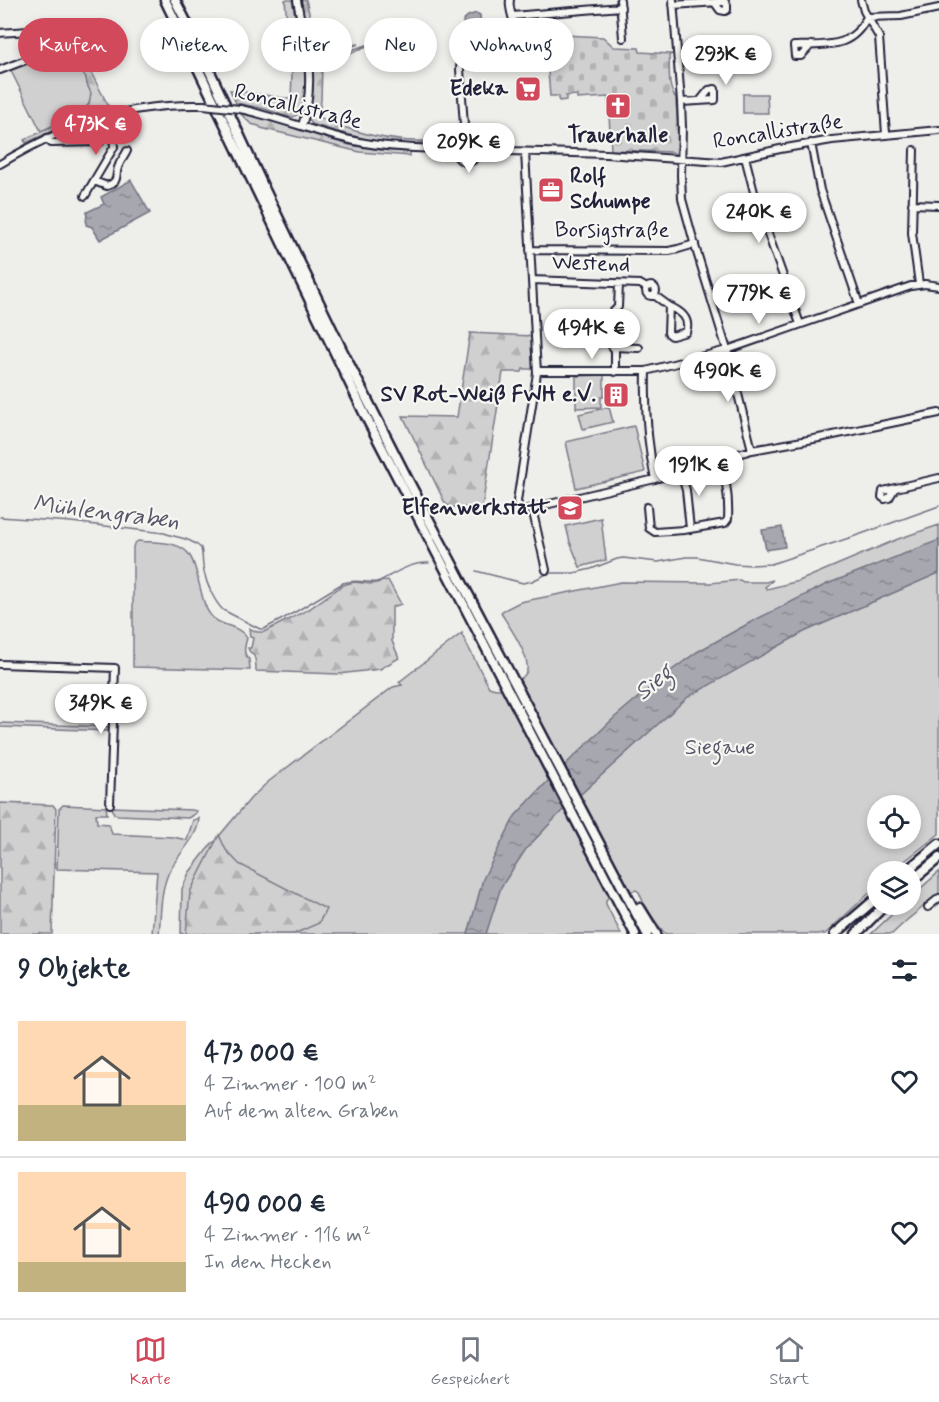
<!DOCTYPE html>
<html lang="de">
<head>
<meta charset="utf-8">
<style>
	body { margin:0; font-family:Mynerve,sans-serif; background:#f6f6f7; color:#1f2937; height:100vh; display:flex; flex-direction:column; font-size:22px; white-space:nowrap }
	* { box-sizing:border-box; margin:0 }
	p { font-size:20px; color:#747a83 }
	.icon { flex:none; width:33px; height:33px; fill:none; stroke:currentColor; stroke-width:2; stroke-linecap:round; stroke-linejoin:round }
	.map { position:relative; height:934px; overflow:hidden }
	.details { display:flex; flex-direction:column; background:#fff; flex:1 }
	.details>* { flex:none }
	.top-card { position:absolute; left:18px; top:18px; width:600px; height:54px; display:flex; gap:12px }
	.buttons { position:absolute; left:867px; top:795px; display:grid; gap:12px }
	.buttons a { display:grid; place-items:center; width:54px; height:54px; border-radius:50%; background:#fff; box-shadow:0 3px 9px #0003; font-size:30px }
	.price { position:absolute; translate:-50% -51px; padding:0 14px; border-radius:21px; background:#fff; color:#222; font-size:20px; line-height:39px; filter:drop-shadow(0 2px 3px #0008) }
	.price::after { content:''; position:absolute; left:50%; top:36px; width:18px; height:14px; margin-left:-9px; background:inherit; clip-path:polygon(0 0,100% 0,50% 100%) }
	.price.current { background:#d1495b; color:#fff }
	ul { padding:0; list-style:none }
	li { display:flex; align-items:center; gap:18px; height:150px; padding:0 18px }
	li+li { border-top:2px solid #e0e1e3 }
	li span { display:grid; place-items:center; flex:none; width:168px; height:120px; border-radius:0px; color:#555 }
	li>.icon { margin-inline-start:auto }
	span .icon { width:72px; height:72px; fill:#fffc; stroke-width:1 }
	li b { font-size:26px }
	h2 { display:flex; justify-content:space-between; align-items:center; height:72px; padding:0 18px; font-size:26px }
	.pill { padding:0 21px; border-radius:27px; background:#fff; box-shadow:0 3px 9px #0003; font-size:21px; line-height:54px }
	.pill.current { background:#d1495b; color:#fff }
	.menu { display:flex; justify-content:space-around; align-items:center; height:84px; border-top:2px solid #e0e1e3; background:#fff; font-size:16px; color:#747a83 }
	.menu a { display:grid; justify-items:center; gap:3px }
	.menu .current { color:#d1495b }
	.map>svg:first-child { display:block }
</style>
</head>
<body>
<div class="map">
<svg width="939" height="934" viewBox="0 0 939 934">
	<defs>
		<pattern id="forest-firs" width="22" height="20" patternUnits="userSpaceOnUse" patternTransform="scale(1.5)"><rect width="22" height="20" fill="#d0d0d1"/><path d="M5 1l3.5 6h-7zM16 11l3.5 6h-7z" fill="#b2b2b4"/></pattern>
		<pattern id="cemetery-stones" width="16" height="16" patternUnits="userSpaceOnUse" patternTransform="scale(1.5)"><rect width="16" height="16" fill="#d0d0d1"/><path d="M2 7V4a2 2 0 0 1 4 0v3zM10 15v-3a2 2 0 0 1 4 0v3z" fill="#b2b2b4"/></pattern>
		<pattern id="water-ripples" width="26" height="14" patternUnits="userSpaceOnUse" patternTransform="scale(1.5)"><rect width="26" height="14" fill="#a7a7af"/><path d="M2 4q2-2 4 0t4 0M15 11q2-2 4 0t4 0" fill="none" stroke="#888890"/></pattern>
	</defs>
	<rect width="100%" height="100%" fill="#eeeeeb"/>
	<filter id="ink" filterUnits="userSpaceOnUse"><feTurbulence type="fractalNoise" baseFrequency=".0167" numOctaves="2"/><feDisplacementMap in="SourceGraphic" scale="12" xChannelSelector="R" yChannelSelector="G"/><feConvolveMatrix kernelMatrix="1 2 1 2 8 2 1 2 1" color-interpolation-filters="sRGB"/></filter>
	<g filter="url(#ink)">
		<!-- green -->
		<path fill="#d0d0d1" stroke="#797986" stroke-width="1.5" fill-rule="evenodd" d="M73 45 72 50 78 59 79 69 86 77 87 84 92 95 89 104 81 113 41 131 10 69Z
			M743 94H767L768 113H743Z
			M604 375V397H601V407L576 408V376Z
			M609 407 613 422 583 429 579 414Z
			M634 426 645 472 576 488 566 442Z
			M601 518 606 560 580 567 570 542 566 526Z
			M939 525V834L892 871 878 872 877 886 825 934H665L646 909 639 892 636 890 609 897 606 900V904L621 934H181L182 889 189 873 212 843 218 840 220 835 251 798 268 782 393 687 402 685 399 682 462 633V635L489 687C498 691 502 689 511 684 516 681 523 679 526 673 533 660 509 626 501 613L502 611 520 602 621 582 710 583 740 580 743 582H766L773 580 765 587 767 589 799 581 898 539ZM878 806H910V838H878Z
			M138 541C154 543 181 540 190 556 196 565 197 577 200 587 202 595 204 606 209 613 217 627 239 624 247 638 245 646 242 653 249 659L250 670 133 667V547L134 544Z
			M0 723 112 727 111 731 0 727Z
			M63 805 106 807 107 814H96L97 823 109 824 112 834 173 837 187 840 193 820 199 818C198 839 177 854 169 872 160 891 161 914 159 934H152L157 872 57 869 59 809Z
			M112 807 192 810 196 811V813L188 818 118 815 114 814Z
			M939 872V894L907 920 892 934H871L902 905 910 904 911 897Z"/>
		<!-- forest -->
		<path fill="url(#forest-firs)" stroke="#797986" stroke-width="1.5" d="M285 0H292C295 19 319 108 295 116 294 117 292 117 291 117 283 116 275 112 268 110 258 107 247 105 236 103L230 90 291 99 292 74Z
			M299 0H306L317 46 325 48 359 44 318 56H311Z
			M373 43 322 67 321 100 319 114 321 118C353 132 389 142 424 141V143C388 147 346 135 312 124L309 120 308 116 313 89 312 66 316 61Z
			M76 44 110 109 67 124 26 143 24 140 81 113 89 104 91 93 87 84 86 77 80 71 78 59 72 48 73 45Z
			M241 114C278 120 313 136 350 145 369 149 390 151 410 152V156L360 152 261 128 259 126 251 124Z
			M470 333 532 336 533 369H523L522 372H503L482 508 450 507 445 503 403 416 457 417Z
			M388 580 401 604 392 607V641L399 658 380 669 339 674 256 671C256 667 256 660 254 656 252 653 249 653 248 648H251L253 638 250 637 249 628 257 632H264L309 609 343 585 354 582 372 584Z
			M0 803 53 805 56 809 52 934H0Z
			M219 835 226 850 239 864 326 909 319 923 294 934H186L190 892Z"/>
		<!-- cemetery -->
		<path fill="url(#cemetery-stones)" stroke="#797986" stroke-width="1.5" d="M545 34 603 37 614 47 639 48 640 52 672 54 669 56C670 69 667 88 676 98L679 152 675 154 672 152 611 150 608 97 577 99V95L566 96V100L559 101V96H550Z"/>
		<!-- water -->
		<path fill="url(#water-ripples)" stroke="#727281" stroke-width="1.5" d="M476 13 480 15 482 40 480 42 467 43 465 41 463 20 468 16Z
			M131 180 150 213 100 240 92 227 86 225 87 212 104 204 101 197Z
			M782 527 785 547 766 550 762 530Z
			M939 540V573L804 632 688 697 561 812 526 849 501 887 486 934H468L483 879 515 816 545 784 615 717 661 678 697 652 753 621 827 584Z"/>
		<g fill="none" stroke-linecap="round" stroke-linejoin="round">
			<!-- stream -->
			<path stroke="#727281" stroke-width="1.5" d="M0 517 71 522 164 533C177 538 191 538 201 548 203 556 202 564 204 572 207 585 214 601 223 610L260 629H264L297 611 343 583C356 579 364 583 376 582 381 581 385 578 389 576 402 569 414 562 429 563
				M476 571 523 583 532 581 549 573H574L591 569 617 559 623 558 658 562 686 557H697L735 564 751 565 771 564 861 534 939 506"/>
			<defs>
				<path id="minor" d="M297 0C305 46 317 80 302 126
					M620 0 623 38
					M673 0 681 102 682 127 681 175 682 199 695 246 727 350 752 450
					M861 0 864 11 879 37 886 134
					M673 5 718 2H725L727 5V10L725 11 720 10 715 3
					M512 16 621 7
					M867 17 901 16 939 8
					M0 33C25 31 60 28 84 34L85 37
					M811 45 801 56H795L794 46C826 44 851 50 867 17
					M0 70 85 37
					M681 102 715 100V89L709 90 700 101
					M240 109C279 117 316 133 355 141 387 148 422 148 455 150
					M47 138 51 143 100 142
					M465 139 460 69C461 33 503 55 513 42 521 32 507 11 510 0
					M456 151a11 11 0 1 1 22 0a11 11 0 1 1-22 0Z
					M811 143 820 190 859 304
					M478 150 606 154 721 162 780 149 832 140 939 130
					M914 150 912 233 919 284
					M525 152 537 373 517 501 520 511 655 479 752 450 819 438 939 413
					M745 157 756 200 800 324
					M0 164C67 124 125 103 203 105
					M94 181 107 186C121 181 114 175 119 165 121 160 125 156 127 151
					M85 196 114 147 113 134 107 115
					M912 204 939 205
					M530 250 669 251 678 249 695 244
					M532 280 640 284 647 288
					M646 291a5 5 0 1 1 10 0a5 5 0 1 1-10 0Z
					M654 295 669 306
					M669 306C680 311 691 318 686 332L672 336 668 333Z
					M559 329 611 331
					M614 347 639 348
					M537 371H646L727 350 911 286 925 284 939 286
					M646 371C645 407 647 443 655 479
					M615 372V350L611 345 612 313 618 307 619 284
					M680 471 686 490 690 529
					M895 488 889 498 885 499 882 497 883 491 939 478
					M647 507 649 528 655 532 684 530 725 523 728 519C729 500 726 478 720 460
					M532 508 546 570
					M0 664 115 668 110 804
					M928 907 939 898"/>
				<path id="highway" d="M165 0 366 417 635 934
					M175 0 193 35 263 186 342 350 408 480 647 934
					M905 872 939 844
					M910 882 939 858
					M640 908 656 934
					M835 934 878 897
					M856 934 886 904"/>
			</defs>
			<!-- minor casing -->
			<use href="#minor" stroke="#22223b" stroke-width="10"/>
			<!-- highway casing -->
			<use href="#highway" stroke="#22223b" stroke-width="13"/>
			<!-- minor -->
			<use href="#minor" stroke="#f6f6f2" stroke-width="6"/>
			<!-- highway -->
			<use href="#highway" stroke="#f6f6f2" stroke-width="8"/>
			<defs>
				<path id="minor-bridge" d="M203 105 240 109"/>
			</defs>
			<!-- minor-bridge casing -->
			<use href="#minor-bridge" stroke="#22223b" stroke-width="10" stroke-linecap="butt"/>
			<!-- minor-bridge -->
			<use href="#minor-bridge" stroke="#f6f6f2" stroke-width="6"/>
		</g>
	</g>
	<!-- icons -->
	<defs>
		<symbol id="supermarket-square" viewBox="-11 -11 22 22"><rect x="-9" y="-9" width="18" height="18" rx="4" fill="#d1495b" stroke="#f6f6f2"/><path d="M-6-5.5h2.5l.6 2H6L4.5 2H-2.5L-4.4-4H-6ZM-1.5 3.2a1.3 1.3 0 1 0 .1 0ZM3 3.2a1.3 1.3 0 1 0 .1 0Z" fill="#fff"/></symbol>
		<symbol id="church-square" viewBox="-11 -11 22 22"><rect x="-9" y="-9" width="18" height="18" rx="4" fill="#d1495b" stroke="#f6f6f2"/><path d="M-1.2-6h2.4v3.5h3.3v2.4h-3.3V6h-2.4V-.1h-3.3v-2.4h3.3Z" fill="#fff"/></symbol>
		<symbol id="office-square" viewBox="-11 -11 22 22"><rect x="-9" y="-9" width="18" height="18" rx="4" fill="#d1495b" stroke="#f6f6f2"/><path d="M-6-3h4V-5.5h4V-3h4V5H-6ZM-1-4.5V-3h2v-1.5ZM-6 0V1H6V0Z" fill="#fff"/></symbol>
		<symbol id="building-square" viewBox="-11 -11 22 22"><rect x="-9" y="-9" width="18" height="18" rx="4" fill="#d1495b" stroke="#f6f6f2"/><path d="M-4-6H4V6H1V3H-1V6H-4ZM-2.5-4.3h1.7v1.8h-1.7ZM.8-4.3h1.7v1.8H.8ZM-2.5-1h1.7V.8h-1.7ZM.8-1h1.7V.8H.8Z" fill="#fff"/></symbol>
		<symbol id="school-square" viewBox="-11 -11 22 22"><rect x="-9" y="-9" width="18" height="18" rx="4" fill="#d1495b" stroke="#f6f6f2"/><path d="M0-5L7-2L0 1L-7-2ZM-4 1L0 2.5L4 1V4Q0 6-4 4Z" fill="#fff"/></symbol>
	</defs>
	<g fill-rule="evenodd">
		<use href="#supermarket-square" x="513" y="74" width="30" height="30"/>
		<use href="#church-square" x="603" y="91" width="30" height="30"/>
		<use href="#office-square" x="536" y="175" width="30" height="30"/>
		<use href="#building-square" x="601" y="380" width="30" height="30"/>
		<use href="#school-square" x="555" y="493" width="30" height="30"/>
	</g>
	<g text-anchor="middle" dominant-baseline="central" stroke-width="4.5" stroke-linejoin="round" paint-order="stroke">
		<!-- poi labels -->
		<g font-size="22" font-weight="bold" fill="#22223b" stroke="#f6f6f2" text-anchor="end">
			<text x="508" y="89">Edeka</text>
			<text x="618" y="136" text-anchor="middle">Trauerhalle</text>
			<text x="570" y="177" text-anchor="start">Rolf<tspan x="570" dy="25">Schumpe</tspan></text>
			<text x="596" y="395">SV Rot-Weiß FWH e.V.</text>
			<text x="550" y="508">Elfenwerkstatt</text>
		</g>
		<!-- street labels -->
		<g font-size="22" fill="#22223b" stroke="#f6f6f2">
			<text transform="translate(298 107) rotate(14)">Roncallistraße</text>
			<text transform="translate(778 132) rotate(-9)">Roncallistraße</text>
			<text x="612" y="231">Borsigstraße</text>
			<text transform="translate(591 264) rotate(2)">Westend</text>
		</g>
		<!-- park labels -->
		<g font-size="22" fill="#565668" stroke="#f6f6f2">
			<text x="720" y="748">Siegaue</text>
		</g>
		<!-- water labels -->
		<g font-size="24" font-style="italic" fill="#575769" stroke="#f6f6f2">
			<text transform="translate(106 513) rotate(7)">Mühlengraben</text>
			<text transform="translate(654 683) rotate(-39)">Sieg</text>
		</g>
	</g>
</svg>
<div class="buttons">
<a><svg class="icon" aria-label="locate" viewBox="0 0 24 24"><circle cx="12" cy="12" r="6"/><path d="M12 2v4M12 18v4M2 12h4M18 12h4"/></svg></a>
<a><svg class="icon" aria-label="layers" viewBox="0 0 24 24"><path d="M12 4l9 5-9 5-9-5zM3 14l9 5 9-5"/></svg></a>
</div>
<b class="price" style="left:726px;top:86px">293K €</b>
<b class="price current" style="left:96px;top:156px">473K €</b>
<b class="price" style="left:469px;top:174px">209K €</b>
<b class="price" style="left:759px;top:244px">240K €</b>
<b class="price" style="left:759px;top:325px">779K €</b>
<b class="price" style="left:592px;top:360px">494K €</b>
<b class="price" style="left:728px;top:403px">490K €</b>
<b class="price" style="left:699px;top:497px">191K €</b>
<b class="price" style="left:101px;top:735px">349K €</b>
<div class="top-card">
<a class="pill current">Kaufen</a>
<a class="pill">Mieten</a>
<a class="pill">Filter</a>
<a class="pill">Neu</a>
<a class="pill">Wohnung</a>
</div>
</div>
<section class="details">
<h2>9 Objekte<svg class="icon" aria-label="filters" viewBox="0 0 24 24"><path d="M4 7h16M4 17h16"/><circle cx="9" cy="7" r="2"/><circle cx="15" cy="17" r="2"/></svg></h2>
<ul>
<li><span style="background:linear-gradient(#ffd9b3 70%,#c2b280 0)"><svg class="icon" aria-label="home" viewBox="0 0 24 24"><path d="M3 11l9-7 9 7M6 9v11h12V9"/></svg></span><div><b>473 000 €</b><p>4 Zimmer · 100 m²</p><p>Auf dem alten Graben</p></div><svg class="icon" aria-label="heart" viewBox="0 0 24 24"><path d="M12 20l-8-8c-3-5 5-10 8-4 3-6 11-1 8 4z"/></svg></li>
<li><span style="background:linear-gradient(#ffd9b3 75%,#c2b280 0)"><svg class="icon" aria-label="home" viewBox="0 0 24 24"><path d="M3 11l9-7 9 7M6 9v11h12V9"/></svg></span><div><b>490 000 €</b><p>4 Zimmer · 116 m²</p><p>In den Hecken</p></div><svg class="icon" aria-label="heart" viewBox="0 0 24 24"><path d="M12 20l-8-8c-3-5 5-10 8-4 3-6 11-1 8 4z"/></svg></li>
</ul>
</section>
<nav class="menu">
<a class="current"><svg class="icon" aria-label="map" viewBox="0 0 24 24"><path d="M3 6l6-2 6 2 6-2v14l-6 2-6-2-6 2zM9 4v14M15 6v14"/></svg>Karte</a>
<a><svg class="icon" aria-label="saved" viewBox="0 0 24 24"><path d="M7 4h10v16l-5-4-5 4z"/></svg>Gespeichert</a>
<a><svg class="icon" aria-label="home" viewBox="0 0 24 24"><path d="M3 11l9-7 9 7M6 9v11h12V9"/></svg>Start</a>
</nav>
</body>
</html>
